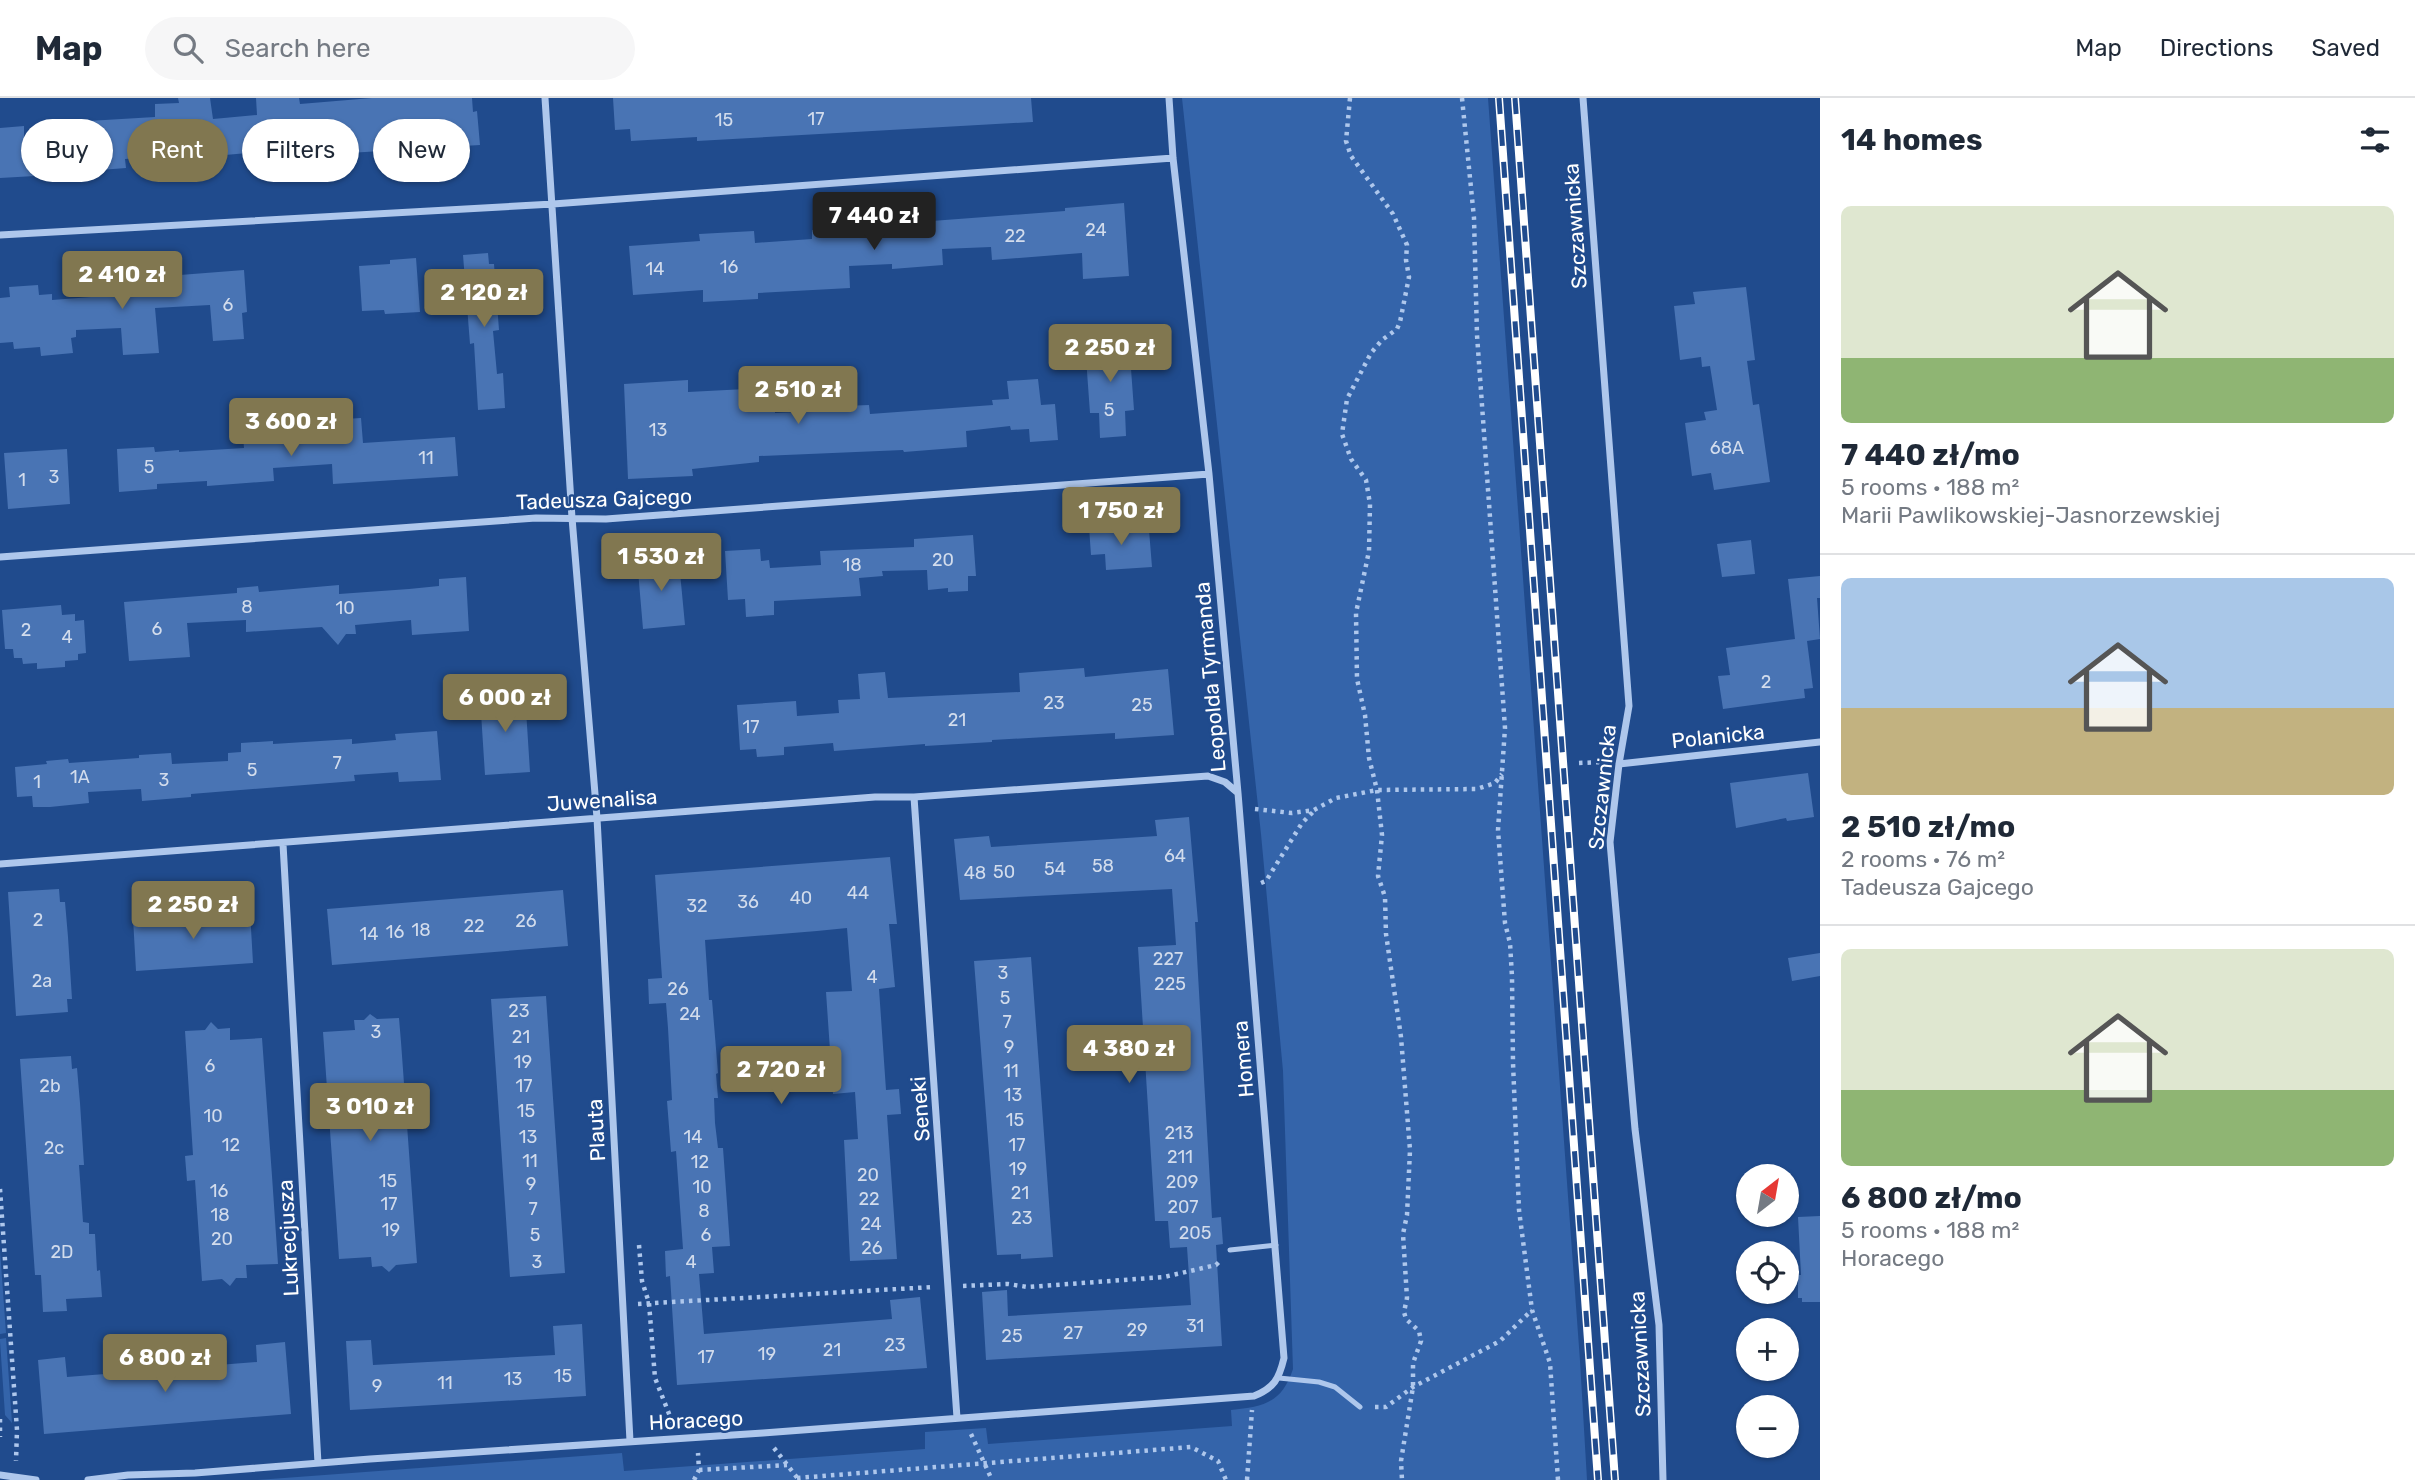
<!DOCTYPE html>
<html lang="en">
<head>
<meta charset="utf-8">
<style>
	body { margin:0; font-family:Rubik,sans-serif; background:#f6f6f7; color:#1f2937; height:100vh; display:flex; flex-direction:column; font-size:26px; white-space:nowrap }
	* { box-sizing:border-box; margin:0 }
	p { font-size:23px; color:#747a83 }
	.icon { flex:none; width:38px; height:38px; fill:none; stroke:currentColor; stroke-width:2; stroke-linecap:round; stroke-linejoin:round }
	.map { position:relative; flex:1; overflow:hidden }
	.drawer { display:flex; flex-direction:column; background:#fff; width:595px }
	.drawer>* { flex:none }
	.hud { position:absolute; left:21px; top:21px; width:665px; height:63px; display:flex; gap:14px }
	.needle { width:46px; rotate:31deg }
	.tools { position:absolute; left:1736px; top:1066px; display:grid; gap:14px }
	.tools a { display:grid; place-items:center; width:63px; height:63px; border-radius:50%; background:#fff; box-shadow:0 2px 5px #0004; font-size:35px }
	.price { position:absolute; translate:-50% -60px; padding:0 16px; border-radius:7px; background:#817750; color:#fff; font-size:23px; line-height:46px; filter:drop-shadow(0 2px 4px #0008) }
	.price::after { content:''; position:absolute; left:50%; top:42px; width:21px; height:16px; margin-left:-10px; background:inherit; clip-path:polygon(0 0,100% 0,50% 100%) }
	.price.current { background:#222; color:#fff }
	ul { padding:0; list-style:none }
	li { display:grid; align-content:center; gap:14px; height:371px; padding:0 21px }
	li+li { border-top:2px solid #e0e1e3 }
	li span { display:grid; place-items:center; height:217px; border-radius:10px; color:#555 }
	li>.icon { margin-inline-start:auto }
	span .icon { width:126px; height:126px; fill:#fffc; stroke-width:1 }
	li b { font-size:30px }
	h2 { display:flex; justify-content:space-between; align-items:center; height:84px; padding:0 21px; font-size:30px }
	.chip { padding:0 24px; border-radius:32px; background:#fff; box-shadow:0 2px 5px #0004; font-size:24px; line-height:63px }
	.chip.current { background:#817750; color:#fff }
	header { display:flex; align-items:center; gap:42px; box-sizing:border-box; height:98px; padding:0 35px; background:#fff; border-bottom:2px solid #e0e1e3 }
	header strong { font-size:33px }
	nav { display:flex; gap:38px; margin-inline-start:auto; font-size:24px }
	.search { width:490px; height:63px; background:#f6f6f7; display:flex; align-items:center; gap:18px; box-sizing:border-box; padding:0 24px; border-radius:38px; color:#747a83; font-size:26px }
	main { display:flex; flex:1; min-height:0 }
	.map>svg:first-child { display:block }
</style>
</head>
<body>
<header>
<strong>Map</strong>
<div class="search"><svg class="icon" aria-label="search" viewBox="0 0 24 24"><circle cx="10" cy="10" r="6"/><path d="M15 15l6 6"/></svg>Search here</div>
<nav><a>Map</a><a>Directions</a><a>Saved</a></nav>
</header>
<main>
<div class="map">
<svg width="1820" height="1382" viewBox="0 0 1820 1382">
	<rect width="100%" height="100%" fill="#204b8d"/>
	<!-- green -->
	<path fill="#3464aa" d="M1182 0H1488L1580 1263 1587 1382H257L622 1355 624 1373 925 1351V1334L986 1330 988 1346 1232 1328 1231 1312C1263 1309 1282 1305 1293 1271L1283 973 1261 736Z
		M0 1152 6 1235 0 1236Z
		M6 1240 12 1325 5 1317 0 1243V1241Z"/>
	<!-- building -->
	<path fill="#4974b4" d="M178 0H210L213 21 257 17 256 0H299L300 6 372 0H472L473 14 477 13 480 47 283 59V52L214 58V66L189 67 188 56 125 61 126 70 100 72V75L35 76V78L0 80V30L24 28V40L89 36 88 23 155 19V6L179 5Z
		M613 0H1031L1033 24 697 43V39L631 43 630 31 615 32Z
		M1124 105 1129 178 1083 181 1082 155 992 162 991 149 942 151 943 167 892 171V166L849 168 850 190 758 195V201L703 204V192L633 197 629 148 700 143 699 136 754 133 755 145 812 141V132L1065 113V110Z
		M488 155 489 166H494L499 232 493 233 497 276 503 275 505 310 478 312 474 245 470 246 463 157Z
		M416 160 420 214 385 216 384 212 362 213 359 168 390 166V162Z
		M244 172 247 214 242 215 244 241 213 243 210 207 155 210 159 255 123 257 121 230 76 232V239L71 240 73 255 41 258 40 249 14 251 13 244 0 245V200L10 199 9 189 38 187 39 197 52 196V202L104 198 103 183Z
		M1746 189 1755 262 1747 263 1753 307 1759 306 1770 384 1714 392 1711 375 1692 378 1685 325 1706 322 1704 314 1717 312 1710 268 1702 269 1701 259 1680 262 1674 208 1695 206 1693 194Z
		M1119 233 1121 258 1130 257 1134 312 1125 313 1126 338 1100 340 1099 315H1090L1086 260H1095L1094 234Z
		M773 274 775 315 844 312V308L869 307 870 316 993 307 992 302 1009 301 1007 283 1038 281 1041 307 1055 306 1058 342 1030 344 1029 331 1011 332 1010 328 966 333 967 349 904 354 903 352 759 358V364L692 371 693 378 628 381 624 286 688 282V294L746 291 745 275Z
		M361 320 363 345 455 339 458 378 333 386 332 366 273 370 274 383 207 388V383L157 386V391L119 394 117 351 154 349 155 354 179 352V354L244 350 242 326 269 324 270 334 329 330 328 322Z
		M67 351 70 406 8 411 4 355Z
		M1128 426 1129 433 1149 432 1152 469 1106 472 1105 456 1091 457 1089 429Z
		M973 437 976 478H968V493L948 494V490L928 492 927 472 882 473 883 478 859 480 861 498 774 503V517L746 519 745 501 728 502 725 453 760 451 761 463 769 462 770 470 821 467 820 453 914 449V441Z
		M1751 442 1755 476 1722 479 1717 446Z
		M668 459 669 465 679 464 685 527 643 531 637 461Z
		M1820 478V500H1817L1820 541 1807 543 1813 590 1804 591 1805 600 1723 611 1718 578 1730 577 1726 550 1795 541 1788 481Z
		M466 479 469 533 412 537 411 522 355 527 356 536H346L338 547 322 529 246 534V522L187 525 190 559 129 563 124 504 237 495V490L258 488 259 494 339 487V496L409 491 439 488V481Z
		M61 507 62 517 75 516V523L84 522 86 555 78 556V562L65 563V569L37 571V565L23 566 22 560H14L13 551H5L2 512Z
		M1084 570 1085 579 1168 571 1174 637 1115 641V635L992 642V644L925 648V646L834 653 833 645 784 649V657L757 659 756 651 740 652 737 607 796 603 797 618 839 615 838 602 860 601 858 576 885 574 888 600 1020 594 1019 575Z
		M525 596 530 674 485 677 480 599Z
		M437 633 441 682 399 684 398 674 354 677 355 683 191 696V699L142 703 141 691 88 694 89 705 50 709H33L32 698 17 699 15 669 47 666 46 663 68 661 69 665 139 660V657L171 655 172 666 228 663V655L241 654V645L273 643V646L352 641V646L396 642 395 636Z
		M1808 675 1814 719 1787 723 1786 720 1736 730 1730 685Z
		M1189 719 1198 824H1195L1212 1120 1221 1119 1223 1146 1216 1147 1222 1248 986 1262 982 1194 1007 1192 1008 1218 1191 1207 1187 1149 1170 1150 1168 1123H1155L1138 849 1176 847 1172 791 960 802 954 741 989 738 991 749 1157 738 1155 722Z
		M890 759 897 826H889L895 889 879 891 886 992 899 991 901 1016 887 1017 897 1161 850 1163 844 1042 858 1041 855 994 833 996 826 894 852 893 847 830 817 833 705 842 709 902H712L718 975 716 976 718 1000H714L715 1025 718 1050H723L730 1148 712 1149 714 1175 699 1176 704 1236 892 1221 890 1202 920 1199 927 1270 677 1287 670 1178 666 1179 665 1153 683 1151 676 1053 671 1054 667 1003 672 1002 668 930 666 905 649 906 648 881 662 880 655 777Z
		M59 791 60 804H65L68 839 72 901H67L68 914 16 918 8 794Z
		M563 792 568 848 332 867 327 811Z
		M250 813 253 865 136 873 133 820Z
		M1820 855V878L1792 883 1788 860Z
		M1031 859 1053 1159 1021 1161V1156L997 1157 974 863Z
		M546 898 565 1175 510 1179 491 901Z
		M370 916 377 921 399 920 401 944 417 1165 396 1167 389 1174 382 1168 372 1169 371 1159 339 1161 336 1117 323 934 355 932 354 922H364Z
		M211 924 218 931 230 930V942L262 940 272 1078 278 1166 246 1167 247 1180H236L230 1188 222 1181 202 1183 195 1082 187 1083 185 1058 193 1057 185 933 205 932Z
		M71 958 72 971 77 970 80 1005 84 1067H79L83 1124 89 1125V1136H95L97 1173 100 1172 102 1199 66 1201 67 1213 43 1214 41 1177H35L20 961Z
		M1820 1118V1204H1802V1200H1798V1177H1801L1798 1119Z
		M582 1226 586 1298 350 1312 346 1243 371 1242 373 1267 555 1257 553 1228Z
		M285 1244 291 1316 44 1336 38 1262 65 1259 67 1279 257 1264 256 1247Z"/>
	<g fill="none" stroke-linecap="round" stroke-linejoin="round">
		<!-- path -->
		<path stroke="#aec7ec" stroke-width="4.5" stroke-dasharray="3.5 5" stroke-linecap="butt" d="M1350 0 1346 43 1351 58 1393 116 1407 147 1406 162 1409 179 1400 224 1397 231 1382 242 1371 255 1347 301 1342 336 1351 361 1366 382 1370 406 1369 453 1356 515 1357 581 1365 617 1369 660 1377 692 1382 737 1378 778 1385 799 1386 836 1401 939 1410 1052 1407 1117 1403 1136 1407 1200 1404 1214 1406 1221 1419 1233 1421 1243 1413 1265V1289L1401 1363 1402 1382
			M1462 0 1474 120 1477 237 1505 630 1498 732 1505 825 1510 845 1512 879 1513 965 1519 1112 1532 1212 1550 1265 1558 1382
			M1579 665 1603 664
			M1255 711 1292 715 1314 712 1336 700 1377 692 1477 691 1495 685 1502 676
			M1261 785 1266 783 1302 725 1313 714
			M0 1091 17 1332 16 1363
			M639 1147 642 1183 649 1205 655 1280 673 1326
			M963 1188 1008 1186 1028 1189 1164 1179 1216 1167 1220 1163
			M638 1206 933 1189
			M1375 1309H1386L1413 1289 1500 1243 1532 1212
			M0 1321V1339
			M971 1336 992 1382
			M774 1350 799 1382
			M699 1372 787 1367
			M797 1380 1191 1349 1218 1363 1226 1382
			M694 1382 699 1372 698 1355
			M1247 1382 1252 1312"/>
		<!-- lane -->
		<path stroke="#aec7ec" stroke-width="5" d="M1230 1152 1276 1147
			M1279 1280 1319 1284 1335 1289 1360 1309"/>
		<!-- street -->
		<path stroke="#aec7ec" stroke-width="7" d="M545 0 572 420 597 720 630 1343
			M1169 0 1173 60 1209 376 1238 695
			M1583 0 1629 608 1619 666 1610 744 1635 1031 1659 1227 1663 1382
			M0 137 553 106 1173 60
			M0 459 536 420 606 421 1209 376
			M1619 666 1820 644
			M914 699 957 1320
			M283 746 318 1365
			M0 766 875 699H914L1208 678 1225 684 1238 695 1284 1260C1279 1281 1274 1290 1254 1298L763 1335 370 1361 195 1375 128 1377 88 1382
			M0 1377 36 1382"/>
		<defs>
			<path id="rail" d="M1499 0 1598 1382
				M1515 0 1615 1382"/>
		</defs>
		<!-- rail casing -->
		<use href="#rail" stroke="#fff" stroke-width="8"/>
		<!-- rail -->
		<use href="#rail" stroke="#204b8d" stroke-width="5" stroke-dasharray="16" stroke-linecap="butt"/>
	</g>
	<g text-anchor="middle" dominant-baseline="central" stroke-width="5" stroke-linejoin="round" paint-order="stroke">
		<!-- number labels -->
		<g font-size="18" fill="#d2dcec">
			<text x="816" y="21">17</text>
			<text x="724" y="22">15</text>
			<text x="1096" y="132">24</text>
			<text x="1015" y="138">22</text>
			<text x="729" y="169">16</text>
			<text x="655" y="171">14</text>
			<text x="228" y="207">6</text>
			<text x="1109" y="312">5</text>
			<text x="658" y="332">13</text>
			<text x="1727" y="350">68A</text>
			<text x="426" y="360">11</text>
			<text x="149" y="369">5</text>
			<text x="54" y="379">3</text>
			<text x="22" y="382">1</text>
			<text x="943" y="462">20</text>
			<text x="852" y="467">18</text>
			<text x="247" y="509">8</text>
			<text x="345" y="510">10</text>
			<text x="157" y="531">6</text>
			<text x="26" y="532">2</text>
			<text x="67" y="539">4</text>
			<text x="1766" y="584">2</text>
			<text x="1054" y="605">23</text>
			<text x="1142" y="607">25</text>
			<text x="957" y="622">21</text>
			<text x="751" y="629">17</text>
			<text x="337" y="665">7</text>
			<text x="252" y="672">5</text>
			<text x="80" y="679">1A</text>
			<text x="164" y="682">3</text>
			<text x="37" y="684">1</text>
			<text x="1175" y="758">64</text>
			<text x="1103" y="768">58</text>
			<text x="1055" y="771">54</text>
			<text x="1004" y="774">50</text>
			<text x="975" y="775">48</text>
			<text x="858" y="795">44</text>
			<text x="801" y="800">40</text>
			<text x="748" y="804">36</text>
			<text x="697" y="808">32</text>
			<text x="38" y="822">2</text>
			<text x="526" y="823">26</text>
			<text x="474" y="828">22</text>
			<text x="421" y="832">18</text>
			<text x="395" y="834">16</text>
			<text x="369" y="836">14</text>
			<text x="1168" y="861">227</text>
			<text x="1003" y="875">3</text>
			<text x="872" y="879">4</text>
			<text x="42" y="883">2a</text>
			<text x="1170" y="886">225</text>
			<text x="678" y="891">26</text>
			<text x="1005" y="900">5</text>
			<text x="519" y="913">23</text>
			<text x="690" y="916">24</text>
			<text x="1007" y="924">7</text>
			<text x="376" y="934">3</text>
			<text x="521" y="939">21</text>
			<text x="1009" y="949">9</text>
			<text x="523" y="964">19</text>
			<text x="210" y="968">6</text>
			<text x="1011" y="973">11</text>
			<text x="50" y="988">2b</text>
			<text x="524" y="988">17</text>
			<text x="1013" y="997">13</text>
			<text x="526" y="1013">15</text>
			<text x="213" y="1018">10</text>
			<text x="1015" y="1022">15</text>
			<text x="1179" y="1035">213</text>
			<text x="528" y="1039">13</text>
			<text x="693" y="1039">14</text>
			<text x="231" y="1047">12</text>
			<text x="1017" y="1047">17</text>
			<text x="54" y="1050">2c</text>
			<text x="1180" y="1059">211</text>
			<text x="530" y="1063">11</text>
			<text x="700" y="1064">12</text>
			<text x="1018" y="1071">19</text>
			<text x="868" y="1077">20</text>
			<text x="388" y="1083">15</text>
			<text x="1182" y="1084">209</text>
			<text x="531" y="1086">9</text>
			<text x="702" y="1089">10</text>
			<text x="219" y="1093">16</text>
			<text x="1020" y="1095">21</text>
			<text x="869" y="1101">22</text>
			<text x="389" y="1106">17</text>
			<text x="1183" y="1109">207</text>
			<text x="533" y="1111">7</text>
			<text x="704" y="1113">8</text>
			<text x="220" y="1117">18</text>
			<text x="1022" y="1120">23</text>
			<text x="871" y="1126">24</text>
			<text x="391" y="1132">19</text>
			<text x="1195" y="1135">205</text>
			<text x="535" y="1137">5</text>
			<text x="706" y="1137">6</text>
			<text x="222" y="1141">20</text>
			<text x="872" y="1150">26</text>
			<text x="62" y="1154">2D</text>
			<text x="537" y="1164">3</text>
			<text x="691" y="1164">4</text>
			<text x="1195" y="1228">31</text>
			<text x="1137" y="1232">29</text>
			<text x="1073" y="1235">27</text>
			<text x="1012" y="1238">25</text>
			<text x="895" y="1247">23</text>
			<text x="832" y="1252">21</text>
			<text x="767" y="1256">19</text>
			<text x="706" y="1259">17</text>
			<text x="563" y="1278">15</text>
			<text x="513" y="1281">13</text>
			<text x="445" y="1285">11</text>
			<text x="377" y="1288">9</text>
		</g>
		<!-- street labels -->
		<g font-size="21" fill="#fff" stroke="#204b8d">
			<text transform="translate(1575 128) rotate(-94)">Szczawnicka</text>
			<text transform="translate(604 401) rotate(-2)">Tadeusza Gajcego</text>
			<text transform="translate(1210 579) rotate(-95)">Leopolda Tyrmanda</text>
			<text transform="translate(1718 638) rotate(-6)">Polanicka</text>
			<text transform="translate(1602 689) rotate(-84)">Szczawnicka</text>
			<text transform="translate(602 702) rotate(-4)">Juwenalisa</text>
			<text transform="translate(1243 961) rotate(-95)">Homera</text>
			<text transform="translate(920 1011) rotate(-94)">Seneki</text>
			<text transform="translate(596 1032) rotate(-93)">Plauta</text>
			<text transform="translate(288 1140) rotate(-93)">Lukrecjusza</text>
			<text transform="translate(1640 1256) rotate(-93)">Szczawnicka</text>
			<text transform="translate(696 1322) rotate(-3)">Horacego</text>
		</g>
	</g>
</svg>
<div class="tools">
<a><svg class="needle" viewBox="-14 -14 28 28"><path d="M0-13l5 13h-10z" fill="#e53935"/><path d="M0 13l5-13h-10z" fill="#747a83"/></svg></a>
<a><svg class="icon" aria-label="locate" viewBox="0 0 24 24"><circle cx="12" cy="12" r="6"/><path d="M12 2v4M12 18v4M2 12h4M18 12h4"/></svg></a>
<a>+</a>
<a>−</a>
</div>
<b class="price current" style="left:874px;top:154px">7 440 zł</b>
<b class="price" style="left:122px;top:213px">2 410 zł</b>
<b class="price" style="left:484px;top:231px">2 120 zł</b>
<b class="price" style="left:1110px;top:286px">2 250 zł</b>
<b class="price" style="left:798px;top:328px">2 510 zł</b>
<b class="price" style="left:291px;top:360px">3 600 zł</b>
<b class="price" style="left:1121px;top:449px">1 750 zł</b>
<b class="price" style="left:661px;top:495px">1 530 zł</b>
<b class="price" style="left:505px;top:636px">6 000 zł</b>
<b class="price" style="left:193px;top:843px">2 250 zł</b>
<b class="price" style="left:1129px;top:987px">4 380 zł</b>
<b class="price" style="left:781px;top:1008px">2 720 zł</b>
<b class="price" style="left:370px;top:1045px">3 010 zł</b>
<b class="price" style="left:165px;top:1296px">6 800 zł</b>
<div class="hud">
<a class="chip">Buy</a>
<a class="chip current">Rent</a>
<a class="chip">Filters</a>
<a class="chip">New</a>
</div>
</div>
<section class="drawer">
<h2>14 homes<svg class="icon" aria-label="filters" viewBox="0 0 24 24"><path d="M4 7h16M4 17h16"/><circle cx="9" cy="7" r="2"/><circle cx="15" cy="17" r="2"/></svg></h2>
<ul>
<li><span style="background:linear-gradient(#dfe7d0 70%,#8fb573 0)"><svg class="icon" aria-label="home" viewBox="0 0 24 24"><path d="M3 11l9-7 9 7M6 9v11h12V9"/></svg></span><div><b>7 440 zł/mo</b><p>5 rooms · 188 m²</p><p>Marii Pawlikowskiej-Jasnorzewskiej</p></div></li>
<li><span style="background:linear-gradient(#a9c7e8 60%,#c2b280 0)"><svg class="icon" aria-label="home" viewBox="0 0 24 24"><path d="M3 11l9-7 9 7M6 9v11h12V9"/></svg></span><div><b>2 510 zł/mo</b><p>2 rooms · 76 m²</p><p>Tadeusza Gajcego</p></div></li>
<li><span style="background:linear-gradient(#dfe7d0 65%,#8fb573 0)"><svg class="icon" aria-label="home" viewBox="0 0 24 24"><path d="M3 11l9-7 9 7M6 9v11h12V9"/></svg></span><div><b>6 800 zł/mo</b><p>5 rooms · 188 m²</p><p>Horacego</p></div></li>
</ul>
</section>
</main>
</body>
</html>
